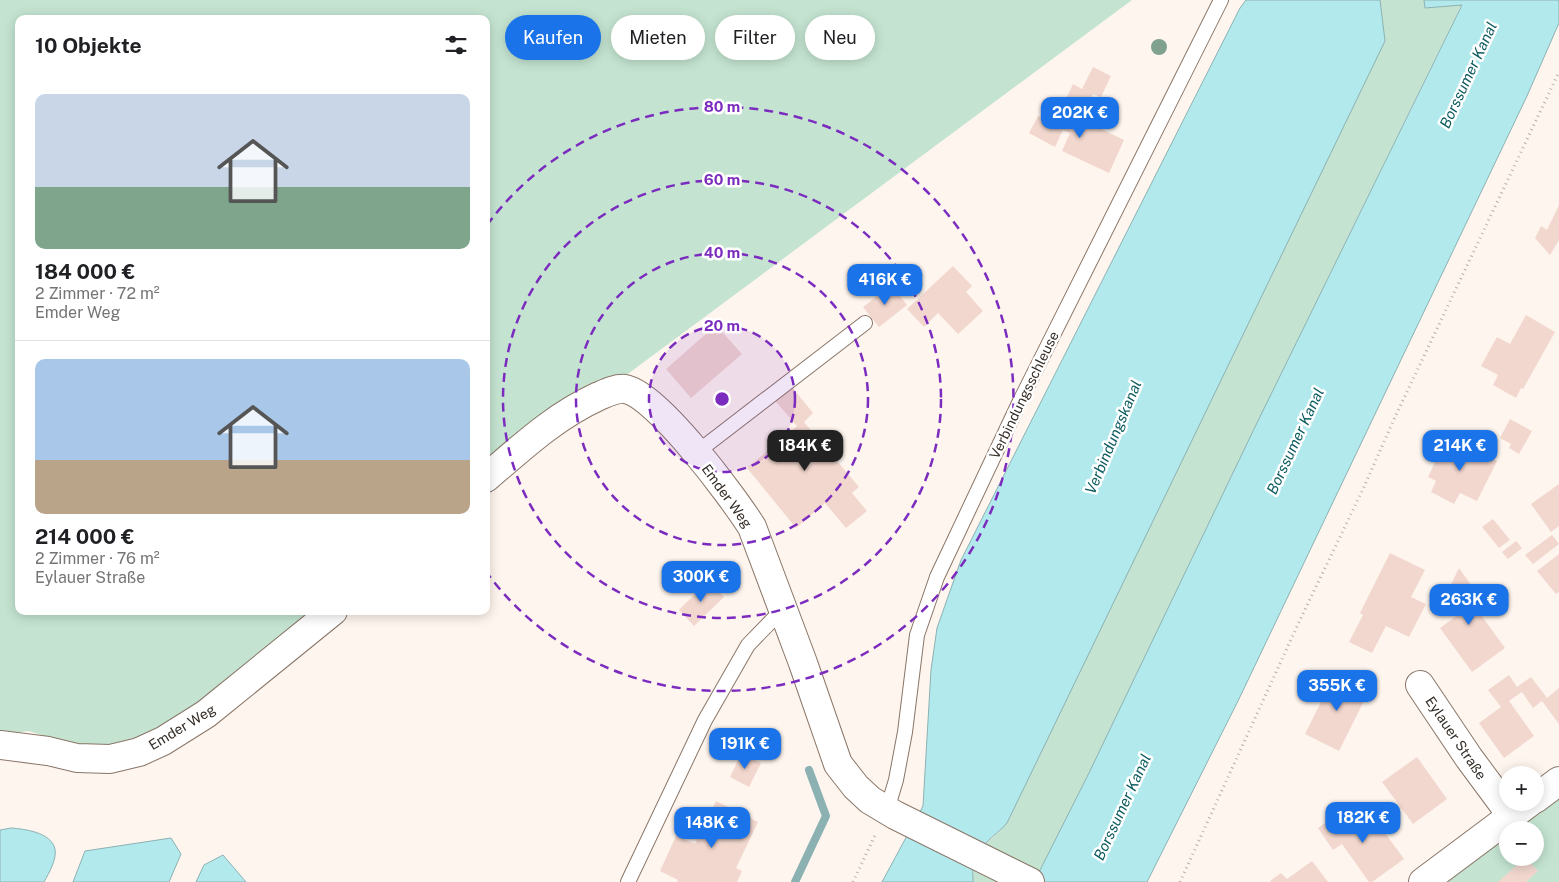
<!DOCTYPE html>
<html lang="de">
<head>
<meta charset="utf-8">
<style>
	body { margin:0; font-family:"Public Sans",sans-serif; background:#f2f2f2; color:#202124; height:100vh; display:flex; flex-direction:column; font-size:19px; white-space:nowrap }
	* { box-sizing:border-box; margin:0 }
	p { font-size:16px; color:#757577 }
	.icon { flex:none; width:28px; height:28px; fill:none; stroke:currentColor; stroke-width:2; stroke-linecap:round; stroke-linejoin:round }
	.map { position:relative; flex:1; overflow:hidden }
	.details { position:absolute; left:15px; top:15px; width:475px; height:600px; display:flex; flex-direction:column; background:#fff; border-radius:10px; box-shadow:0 2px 12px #0003 }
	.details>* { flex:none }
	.guide { position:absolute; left:505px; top:15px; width:475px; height:45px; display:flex; gap:10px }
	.tools { position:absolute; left:1499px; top:766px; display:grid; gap:10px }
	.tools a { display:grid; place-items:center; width:45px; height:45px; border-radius:50%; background:#fff; box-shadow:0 2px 12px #0003; font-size:25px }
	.price { position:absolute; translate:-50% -42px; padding:0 11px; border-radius:10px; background:#1a73e8; color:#fff; font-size:16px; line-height:32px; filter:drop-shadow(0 1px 2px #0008) }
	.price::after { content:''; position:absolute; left:50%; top:30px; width:15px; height:11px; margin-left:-8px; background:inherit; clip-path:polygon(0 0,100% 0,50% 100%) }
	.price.selected { background:#222; color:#fff }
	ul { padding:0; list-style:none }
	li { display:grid; align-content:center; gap:10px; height:265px; padding:0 20px }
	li+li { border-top:1px solid #e0e0e0 }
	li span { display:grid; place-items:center; height:155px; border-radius:10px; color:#555 }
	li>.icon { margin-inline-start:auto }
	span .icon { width:90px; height:90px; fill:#fffc; stroke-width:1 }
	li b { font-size:21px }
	h2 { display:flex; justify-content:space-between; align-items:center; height:60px; padding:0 20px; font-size:21px }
	.chip { padding:0 18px; border-radius:22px; background:#fff; box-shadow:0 2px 12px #0003; font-size:18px; line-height:45px }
	.chip.selected { background:#1a73e8; color:#fff }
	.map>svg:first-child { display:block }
</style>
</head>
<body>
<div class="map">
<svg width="1559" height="882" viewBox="0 0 1559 882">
	<rect width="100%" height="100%" fill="#fef5ee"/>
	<!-- green -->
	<path fill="#c4e4d1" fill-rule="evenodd" d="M0 0H1132L625 376 486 468V19H19V611H310L162 732 118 746H74L29 731 0 735Z
		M1380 0H1424L1425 8 1462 4 1254 429 1088 775 1034 882H973C974 851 978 851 1000 831L1384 41Z
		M1559 781V882H1423ZM1508 830H1535V858H1508Z"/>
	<!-- water -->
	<path fill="#b2e9ed" stroke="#8cb1b2" d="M1246 0H1380L1385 41 1007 823C996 836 978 845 974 862 972 868 973 876 973 882H882L923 806 931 670 937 628 961 560 1240 8Z
		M1424 0H1559V23L1527 96 1238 701 1147 882H1034L1088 775 1254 429 1462 5 1425 8Z
		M11 828C24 829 51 832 55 849 57 859 49 873 44 882H0V830Z
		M171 838 181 854 169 882H73L85 851Z
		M223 855 246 882H196L204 865Z"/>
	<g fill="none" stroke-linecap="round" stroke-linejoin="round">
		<!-- stream -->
		<path stroke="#8cb1b2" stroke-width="8" d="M795 882 826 816 809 770"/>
	</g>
	<!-- building -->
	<path fill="#f2d7ce" d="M1093 67 1111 76 1101 97 1093 94 1085 108 1066 99 1073 84 1082 89Z
		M1058 108 1124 140 1109 173 1062 151 1070 133 1063 130 1055 147 1029 133 1038 116 1051 123Z
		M1559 205V240L1550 255 1535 238 1541 226 1547 230Z
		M953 266 972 286 966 292 983 311 958 334 938 313 924 327 907 309Z
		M891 285 907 305 879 327 863 307Z
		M1526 315 1555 332 1523 389 1521 388 1516 398 1493 385 1498 375 1481 366 1497 337 1510 344Z
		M716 325 742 354 691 398 666 369Z
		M792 387 813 413 804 422 859 487 852 493 867 511 846 528 825 503 796 528 747 468 797 426 775 401Z
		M1510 419 1532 431 1519 454 1509 448 1511 444 1500 438Z
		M1447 437 1497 461 1477 501 1460 493 1454 504 1431 492 1436 481 1428 477Z
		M1559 484V526L1551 532 1531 504Z
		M1493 519 1510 540 1499 548 1482 527Z
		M1552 535 1559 544 1533 564 1525 555Z
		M1516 541 1522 548 1508 559 1502 552Z
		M1390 553 1425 570 1411 597 1426 604 1409 637 1386 626 1372 653 1349 642 1363 615 1360 613Z
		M1559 554V592L1556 594 1537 571Z
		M1459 568 1481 599 1473 604 1505 648 1472 672 1440 628 1458 615 1445 597Z
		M708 581 724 597 694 626 679 610Z
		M1335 674 1369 691 1339 751 1305 734Z
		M1509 675 1517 687 1531 677 1547 698 1559 688V724L1542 701 1533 708 1522 692 1509 701 1534 736 1504 758 1479 723 1501 707 1488 690Z
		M741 754 761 763 749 787 730 777Z
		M1417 757 1447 799 1413 824 1382 782Z
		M716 801 758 822 736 868 742 871 737 882H677L678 880 660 871 676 836 695 844Z
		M1369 811 1404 859 1372 882H1369L1342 844 1333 850 1318 828 1338 814 1348 826Z
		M1525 858 1538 871 1526 882H1498Z
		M1312 861 1328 882H1271L1270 881 1281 873 1287 879Z"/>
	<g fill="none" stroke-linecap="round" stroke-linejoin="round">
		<defs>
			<path id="lane" d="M696 453 865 323
				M887 810 896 780 905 732 917 635 937 577 1020 401 1221 0
				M628 882 705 720 748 645 783 609"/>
			<path id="street" d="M486 478C522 447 555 416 599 396 606 393 616 388 625 389 657 394 733 497 752 527L803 663 838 764 856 787 870 800 895 815 1030 882
				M1420 685 1469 758 1512 816
				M0 745 48 751 77 758 110 759 139 752 163 741 206 714 333 611
				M1535 799 1559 781
				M1423 882 1530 802"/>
		</defs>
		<!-- lane casing -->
		<use href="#lane" stroke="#8a7668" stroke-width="16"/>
		<!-- street casing -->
		<use href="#street" stroke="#8a7668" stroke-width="30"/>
		<!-- path -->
		<path stroke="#b9b0a9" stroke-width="3" stroke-dasharray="1 4" stroke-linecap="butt" d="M853 882 876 833
			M1180 882 1299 622 1363 489 1395 417 1559 72"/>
		<!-- lane -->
		<use href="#lane" stroke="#fff" stroke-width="14"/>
		<!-- street -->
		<use href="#street" stroke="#fff" stroke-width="28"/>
	</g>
	<!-- trees -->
	<circle fill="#7fa18d" cx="1159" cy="47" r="8"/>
	<!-- distance rings -->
	<circle cx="722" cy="399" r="73" fill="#7b2cbf" fill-opacity=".12"/>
	<g fill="none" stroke="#7b2cbf" stroke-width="2.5" stroke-dasharray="9 6">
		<circle cx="722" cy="399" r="73"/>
		<circle cx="722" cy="399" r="146"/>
		<circle cx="722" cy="399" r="219"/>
		<path d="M487 225A292 292 0 1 1 487 573"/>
	</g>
	<g text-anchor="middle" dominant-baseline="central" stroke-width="5" stroke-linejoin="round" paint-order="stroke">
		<!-- street labels -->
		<g font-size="14" fill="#352d27" stroke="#fff">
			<text transform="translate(1024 395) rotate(-64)">Verbindungsschleuse</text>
			<text transform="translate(727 496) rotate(54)">Emder Weg</text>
			<text transform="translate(182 727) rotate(-31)">Emder Weg</text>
			<text transform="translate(1456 738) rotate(56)">Eylauer Straße</text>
		</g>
		<!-- water labels -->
		<g font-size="15" font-style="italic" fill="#0e5c60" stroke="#fff">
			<text transform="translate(1468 75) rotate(-65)">Borssumer Kanal</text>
			<text transform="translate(1113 437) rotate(-67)">Verbindungskanal</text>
			<text transform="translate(1295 441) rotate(-65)">Borssumer Kanal</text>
			<text transform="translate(1122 807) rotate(-65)">Borssumer Kanal</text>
		</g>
	</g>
	<circle cx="722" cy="399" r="8" fill="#7b2cbf" stroke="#fff" stroke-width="2.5"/>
	<g font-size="15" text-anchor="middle" font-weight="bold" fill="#7b2cbf" stroke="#fff" stroke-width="5" stroke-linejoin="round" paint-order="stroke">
		<text x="722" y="112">80 m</text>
		<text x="722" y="185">60 m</text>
		<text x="722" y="258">40 m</text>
		<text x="722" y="331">20 m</text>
	</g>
</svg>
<div class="tools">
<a>+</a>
<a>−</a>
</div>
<b class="price" style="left:1080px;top:139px">202K €</b>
<b class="price" style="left:885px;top:306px">416K €</b>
<b class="price selected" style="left:805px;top:472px">184K €</b>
<b class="price" style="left:1460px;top:472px">214K €</b>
<b class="price" style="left:701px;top:603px">300K €</b>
<b class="price" style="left:1469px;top:626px">263K €</b>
<b class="price" style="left:1337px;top:712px">355K €</b>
<b class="price" style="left:745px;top:770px">191K €</b>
<b class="price" style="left:1363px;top:844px">182K €</b>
<b class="price" style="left:712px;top:849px">148K €</b>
<div class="guide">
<a class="chip selected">Kaufen</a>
<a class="chip">Mieten</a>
<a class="chip">Filter</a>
<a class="chip">Neu</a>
</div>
<section class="details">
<h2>10 Objekte<svg class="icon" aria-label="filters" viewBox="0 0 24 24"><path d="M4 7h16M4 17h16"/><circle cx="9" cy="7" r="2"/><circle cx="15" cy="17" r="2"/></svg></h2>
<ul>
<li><span style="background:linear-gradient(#c9d6e8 60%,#7fa58c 0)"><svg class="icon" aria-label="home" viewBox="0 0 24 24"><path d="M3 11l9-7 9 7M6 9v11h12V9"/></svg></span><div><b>184 000 €</b><p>2 Zimmer · 72 m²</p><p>Emder Weg</p></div></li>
<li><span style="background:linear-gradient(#a9c7e8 65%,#b9a48a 0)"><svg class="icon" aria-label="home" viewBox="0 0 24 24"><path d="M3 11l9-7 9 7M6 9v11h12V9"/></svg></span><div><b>214 000 €</b><p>2 Zimmer · 76 m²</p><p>Eylauer Straße</p></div></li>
</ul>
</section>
</div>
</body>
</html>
